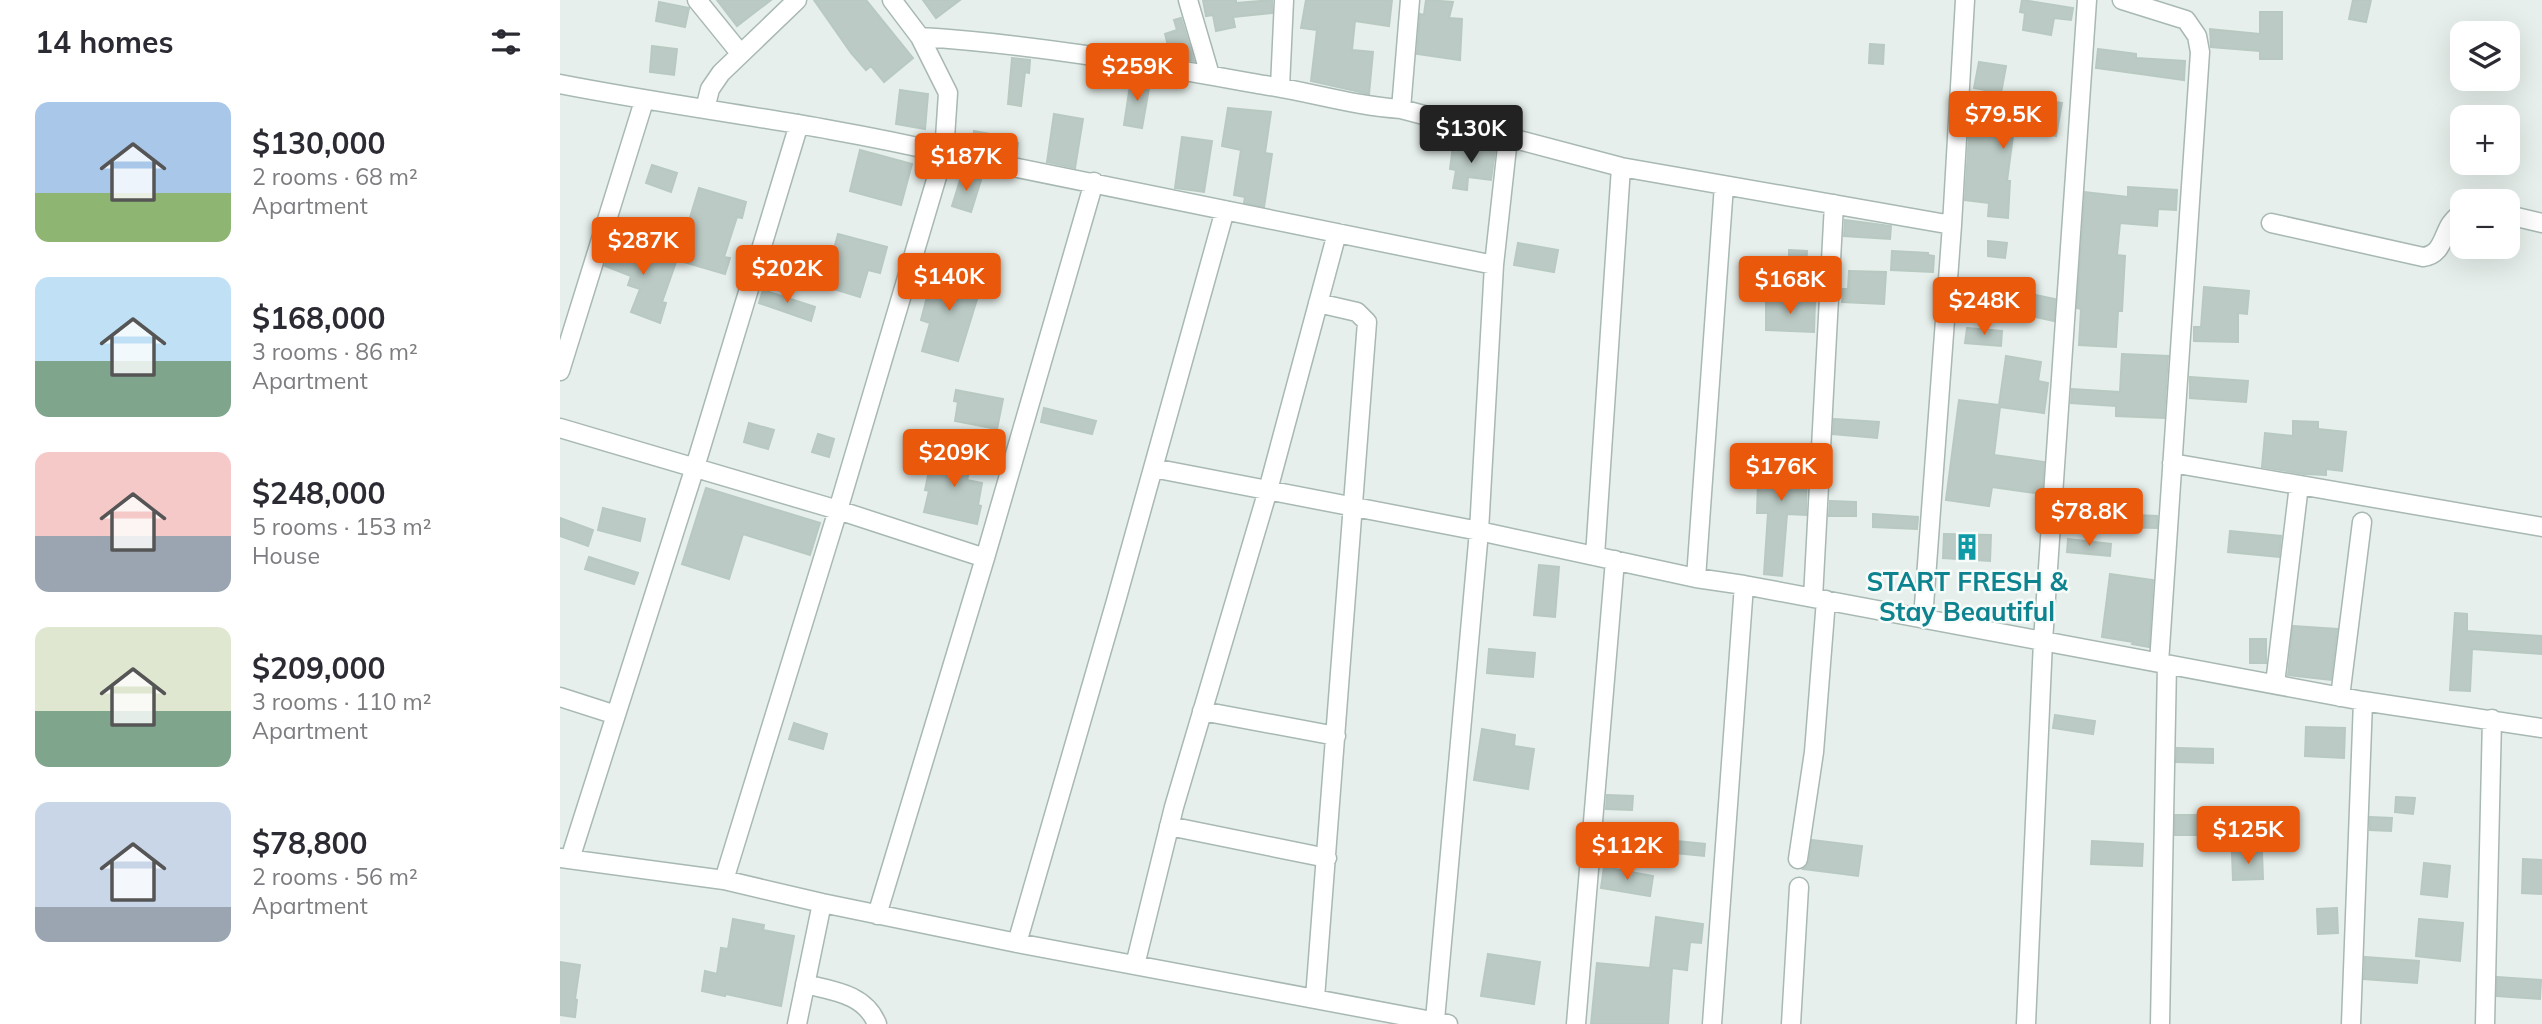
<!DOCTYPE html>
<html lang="en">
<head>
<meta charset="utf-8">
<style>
	body { margin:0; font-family:Mulish,sans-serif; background:#f7f7f7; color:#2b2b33; height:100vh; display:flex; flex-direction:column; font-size:26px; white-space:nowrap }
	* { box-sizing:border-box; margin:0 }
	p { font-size:23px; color:#7c7c81 }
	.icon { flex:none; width:38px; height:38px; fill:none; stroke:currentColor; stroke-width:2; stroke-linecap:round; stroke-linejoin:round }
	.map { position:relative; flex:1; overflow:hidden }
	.sheet { display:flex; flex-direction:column; background:#fff; width:560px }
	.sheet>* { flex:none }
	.tools { position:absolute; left:1890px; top:21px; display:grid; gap:14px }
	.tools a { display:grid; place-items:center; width:70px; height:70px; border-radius:14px; background:#fff; box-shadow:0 7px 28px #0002; font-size:35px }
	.price { position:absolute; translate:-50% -60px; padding:0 16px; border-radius:7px; background:#ea580c; color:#fff; font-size:23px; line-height:46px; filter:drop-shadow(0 2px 4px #0008) }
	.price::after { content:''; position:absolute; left:50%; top:42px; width:21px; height:16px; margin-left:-10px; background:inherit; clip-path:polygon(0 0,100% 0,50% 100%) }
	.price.current { background:#222; color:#fff }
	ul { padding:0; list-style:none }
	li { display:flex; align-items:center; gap:21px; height:175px; padding:0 35px }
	li span { display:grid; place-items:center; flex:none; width:196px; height:140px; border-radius:14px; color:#555 }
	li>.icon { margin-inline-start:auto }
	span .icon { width:84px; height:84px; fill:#fffc; stroke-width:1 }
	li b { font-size:30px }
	h2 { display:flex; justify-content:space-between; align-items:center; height:84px; padding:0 35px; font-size:30px }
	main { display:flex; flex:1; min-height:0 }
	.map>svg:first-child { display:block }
</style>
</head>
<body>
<main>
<section class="sheet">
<h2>14 homes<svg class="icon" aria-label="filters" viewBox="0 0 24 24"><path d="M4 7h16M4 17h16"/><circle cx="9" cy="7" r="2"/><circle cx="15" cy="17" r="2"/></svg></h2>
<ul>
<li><span style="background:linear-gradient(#a9c7e8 65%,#8fb573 0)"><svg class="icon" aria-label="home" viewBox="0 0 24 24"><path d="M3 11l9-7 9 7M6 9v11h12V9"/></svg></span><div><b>$130,000</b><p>2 rooms · 68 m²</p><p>Apartment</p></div></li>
<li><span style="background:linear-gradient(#bfe0f5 60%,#7fa58c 0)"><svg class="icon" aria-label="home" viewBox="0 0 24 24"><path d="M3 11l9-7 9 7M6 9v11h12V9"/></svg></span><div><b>$168,000</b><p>3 rooms · 86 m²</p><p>Apartment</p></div></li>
<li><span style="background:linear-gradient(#f6c9c9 60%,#9aa5b1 0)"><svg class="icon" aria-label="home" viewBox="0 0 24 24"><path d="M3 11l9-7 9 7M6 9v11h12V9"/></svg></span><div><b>$248,000</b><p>5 rooms · 153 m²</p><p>House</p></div></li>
<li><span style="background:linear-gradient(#dfe7d0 60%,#7fa58c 0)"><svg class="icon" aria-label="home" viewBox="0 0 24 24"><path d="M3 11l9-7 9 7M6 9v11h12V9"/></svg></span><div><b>$209,000</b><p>3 rooms · 110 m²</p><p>Apartment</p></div></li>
<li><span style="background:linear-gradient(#c9d6e8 75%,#9aa5b1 0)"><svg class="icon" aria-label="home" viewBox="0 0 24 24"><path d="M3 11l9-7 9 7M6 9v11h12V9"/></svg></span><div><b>$78,800</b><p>2 rooms · 56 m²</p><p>Apartment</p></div></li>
</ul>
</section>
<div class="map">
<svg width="1982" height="1024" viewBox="0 0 1982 1024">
	<rect width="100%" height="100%" fill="#e6efeb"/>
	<!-- building -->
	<path fill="#bbcac4" stroke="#b8c9c2" stroke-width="2" d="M157 0H211L177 26Z
		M254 0H306L353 58 324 82 311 66 306 70 291 53Z
		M363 0H400L376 18Z
		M643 0H676V3L712 0V13L673 17 675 27 656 31 653 15 646 16Z
		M746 0H832L829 26 795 21 792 50 813 52 809 94 751 81 757 30 741 28Z
		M866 0 893 2 889 18 902 19 900 60 857 54 860 14 864 15Z
		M1462 0 1513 8 1511 20 1494 18 1491 35 1463 30 1465 13 1460 12Z
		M1793 0H1811L1806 22 1789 19Z
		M99 2 129 8 125 27 96 21Z
		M1700 12H1722V59H1700V51L1651 47 1650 29 1700 34Z
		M621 18 634 61 624 59 623 54 611 57 605 34 617 30 614 20Z
		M1310 44 1324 45 1323 64 1309 63Z
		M92 46 117 49 114 75 90 72Z
		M1538 49 1576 54V58L1625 61 1624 80 1536 68Z
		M452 58 470 60 469 73 465 72 461 106 448 104Z
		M1419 62 1446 66 1441 93 1414 88Z
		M571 79 590 82 582 128 564 125Z
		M340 90 368 94 365 129 336 124Z
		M1457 95 1502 103 1496 136 1454 128 1447 181H1450L1448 218 1428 216 1429 203 1405 200 1410 117 1452 123Z
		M668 108 711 112 705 153 712 154 704 207 684 203 685 197 674 195 681 150 662 146Z
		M494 114 523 119 515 168 487 162Z
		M414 131 451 138 450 141 458 143 456 156 411 147Z
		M622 137 652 141 644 192 615 188Z
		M893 146 935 151 931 180 908 177 907 190 893 188 896 170 890 169Z
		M300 150 352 164 341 205 290 191Z
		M92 165 117 173 111 192 86 183Z
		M402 174 421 180 411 212 392 206Z
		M1568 187 1617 190 1616 210 1598 209 1597 226 1560 223 1557 255 1565 256 1562 311H1558L1556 347 1519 345 1521 309 1517 308 1525 192 1568 197Z
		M139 188 186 202 182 218 177 217 164 257 170 258 165 274 117 260Z
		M1285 220 1331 226 1330 239 1284 236Z
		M278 234 327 247 320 273 308 270 300 297 264 286Z
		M53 238 116 262 102 302 106 303 100 323 71 312 80 289 68 285 71 276 45 266Z
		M1428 241 1447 243 1445 258 1428 256Z
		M958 243 998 250 994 272 954 265Z
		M1229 250 1247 251 1246 271 1229 270Z
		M1332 251 1368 253V255L1374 256 1373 272 1331 270Z
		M371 268 422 283 398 361 362 351 370 323 361 320 371 281 368 280Z
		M1289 271 1326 272 1324 304 1282 302 1283 289H1288Z
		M1644 287 1689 291 1687 314 1678 313V342L1634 341V327H1641Z
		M1446 289 1495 299 1494 321 1442 310Z
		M203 290 255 307 251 321 199 303Z
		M1206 300 1255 301 1254 332 1206 330Z
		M1407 328 1442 331 1441 346 1405 343Z
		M1562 354 1608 356 1604 418 1556 416V406L1511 403 1512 389 1560 392Z
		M1446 356 1481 362 1478 381 1488 383 1484 413 1440 407 1434 455 1484 462 1482 494 1432 487 1429 506 1386 500 1399 400 1439 405Z
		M1630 377 1688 381 1686 402 1630 398Z
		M396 390 443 399 437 429 395 421 398 402 394 401Z
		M484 408 536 421 532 434 481 422Z
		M1274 419 1319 422 1317 438 1273 434Z
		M1733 421 1758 422V429L1786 432 1782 471 1766 469V475L1744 474 1702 467 1705 433 1733 436Z
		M189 423 214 430 208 449 184 442Z
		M258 434 274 439 269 457 252 452Z
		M388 445 414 454 407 480 422 483 418 505 421 506 417 524 364 512 369 491 365 490 369 471 380 474Z
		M1203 454 1247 457 1246 515 1227 514 1222 576 1204 574 1208 513H1197L1198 482H1201Z
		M146 488 260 523 250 555 183 534 169 579 122 564Z
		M1270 501 1296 502V516H1269Z
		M43 508 85 519 80 541 38 530Z
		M1313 514 1358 517 1357 529 1313 527Z
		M1553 514 1597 516V528L1553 527Z
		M0 518 33 530 28 546 0 536Z
		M1670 531 1721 536 1719 557 1668 552Z
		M1384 534 1431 535 1430 561 1383 558Z
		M1508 539 1551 544 1550 556 1507 552Z
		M29 557 78 573 74 584 25 569Z
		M979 565 999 567 995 617 974 615Z
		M1550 574 1593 580 1589 647 1572 644 1573 642 1542 637Z
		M1895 613 1907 614V631L1982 636V654L1912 649 1910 691 1890 690Z
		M1733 626 1777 629 1771 680 1728 675Z
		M1690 639H1706V663H1690Z
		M929 649 975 653 973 677 927 673Z
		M1495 715 1535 721 1533 734 1493 728Z
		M234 723 267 734 263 749 229 739Z
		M1746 727 1785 728 1784 758 1745 756Z
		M922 729 955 735 954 746 974 749 968 789 914 780Z
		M1617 748 1653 749V763L1616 762Z
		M1047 795 1073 796 1072 810 1046 809Z
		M1836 797 1855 798 1853 814 1835 812Z
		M1615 815H1655V835H1615Z
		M1810 817 1832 818 1831 831 1810 830Z
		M1097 839 1145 844 1144 856 1095 851Z
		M1252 840 1302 846 1298 876 1243 869 1249 861Z
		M1532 841 1583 844 1582 866 1531 864Z
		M1702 852 1703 879 1673 880 1672 853Z
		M1963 859 1982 860V894L1962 893Z
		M1864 863 1890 866 1887 897 1861 894Z
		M1044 867 1093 876 1090 896 1041 888Z
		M1777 908 1778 933 1758 934 1757 909Z
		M1096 917 1143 924 1141 943 1130 942 1127 970 1112 968 1108 1024H1031L1037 963 1090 968Z
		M173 919 204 925 203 930 234 936 221 1006 166 994 165 996 142 991 145 971 157 974 161 948 168 949Z
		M1859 919 1903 923 1900 961 1856 956Z
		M928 954 980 962 974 1004 921 996Z
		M1805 957 1859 961 1857 983 1804 979Z
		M0 962 20 965 15 999 17 1000 15 1017 0 1015Z
		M1937 977 1981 980 1980 999 1937 996Z"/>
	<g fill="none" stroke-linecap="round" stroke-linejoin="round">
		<defs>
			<path id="minor" d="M137 0 180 53
				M628 0 650 75
				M1562 0 1626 20 1637 36 1640 52 1599 663
				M360 37C476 44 590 65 704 85 750 92 794 106 841 109L1061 167 1392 225
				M0 84C128 109 257 123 384 153L934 265 919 531 875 1020
				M720 87 724 0
				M145 109 150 89 161 73 237 0
				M841 109 850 0
				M1948 215 1982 223
				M1711 223 1863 257C1881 255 1882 239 1890 225 1893 220 1898 216 1902 212
				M934 265 948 138
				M0 371 84 101
				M0 428 278 510 425 558
				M1612 463 1982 527
				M593 468 919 531 1136 578 1184 585 1803 701 1982 728
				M1035 556 1061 167
				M1136 578 1164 185
				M1253 598 1274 204
				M1363 619 1392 225 1405 0
				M1715 684 1739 485
				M0 697 56 715
				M1780 697 1802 522
				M642 711 776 736
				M609 826 767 858
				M0 858 164 880 262 903 457 943 888 1024
				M10 859 135 467 239 124
				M1238 859 1254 752 1266 600
				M164 880 278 510 384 153 388 93 360 37 332 0
				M317 915 425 558 534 182
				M457 943 556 601 665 210
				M575 965 614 807 708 490 777 233
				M245 984C274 991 305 994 317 1024
				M755 998 807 322 797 312 758 303
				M237 1024 262 903
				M1016 1024 1055 560
				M1152 1024 1184 585
				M1231 1024 1239 887
				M1466 1024 1483 641 1527 0
				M1600 1024 1607 664
				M1791 1024 1803 701
				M1925 1024 1932 719"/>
		</defs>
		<!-- minor casing -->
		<use href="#minor" stroke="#a8b8b2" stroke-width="21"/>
		<!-- minor -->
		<use href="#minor" stroke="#fff" stroke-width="18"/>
	</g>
	<!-- icons -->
	<defs>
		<symbol id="building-bare" viewBox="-9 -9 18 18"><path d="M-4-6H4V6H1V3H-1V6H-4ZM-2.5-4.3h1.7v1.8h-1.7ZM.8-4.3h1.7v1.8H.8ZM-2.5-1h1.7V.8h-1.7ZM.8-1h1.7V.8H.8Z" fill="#0f9aa8" stroke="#f7fbf9" stroke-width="2.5" paint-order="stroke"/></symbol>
	</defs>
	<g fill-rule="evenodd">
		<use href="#building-bare" x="1388" y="528" width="38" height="38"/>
	</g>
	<g text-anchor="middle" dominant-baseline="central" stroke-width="5" stroke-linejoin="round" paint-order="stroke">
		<!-- culture labels -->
		<g font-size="26" font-weight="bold" fill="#0d838f" stroke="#f7fbf9">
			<text x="1407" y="581">START FRESH &amp;<tspan x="1407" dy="30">Stay Beautiful</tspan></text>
		</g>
	</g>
</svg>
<div class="tools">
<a><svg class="icon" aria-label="layers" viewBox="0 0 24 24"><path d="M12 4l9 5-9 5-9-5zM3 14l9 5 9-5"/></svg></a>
<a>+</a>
<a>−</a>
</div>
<b class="price" style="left:577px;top:103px">$259K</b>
<b class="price" style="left:1443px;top:151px">$79.5K</b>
<b class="price current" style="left:911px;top:165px">$130K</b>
<b class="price" style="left:406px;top:193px">$187K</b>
<b class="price" style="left:83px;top:277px">$287K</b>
<b class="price" style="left:227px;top:305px">$202K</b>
<b class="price" style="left:389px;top:313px">$140K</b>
<b class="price" style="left:1230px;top:316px">$168K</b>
<b class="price" style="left:1424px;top:337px">$248K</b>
<b class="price" style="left:394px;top:489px">$209K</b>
<b class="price" style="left:1221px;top:503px">$176K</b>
<b class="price" style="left:1529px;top:548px">$78.8K</b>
<b class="price" style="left:1688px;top:866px">$125K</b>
<b class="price" style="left:1067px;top:882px">$112K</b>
</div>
</main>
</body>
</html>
